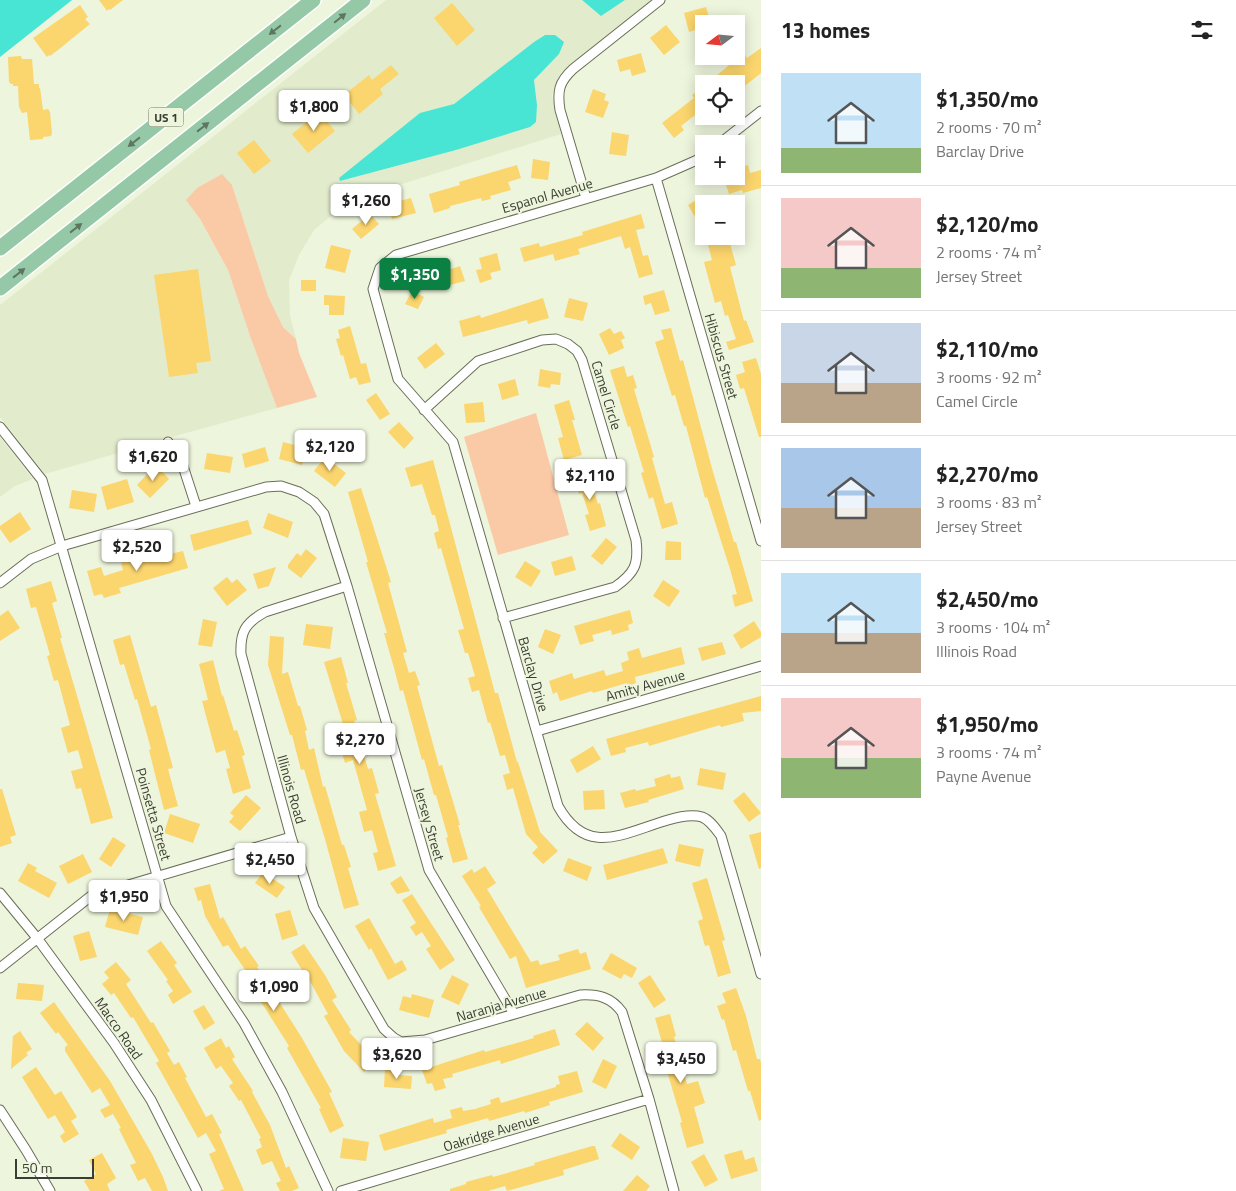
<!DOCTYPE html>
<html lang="en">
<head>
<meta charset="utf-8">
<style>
	body { margin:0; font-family:"Titillium Web",sans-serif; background:#f6f6f6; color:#222; height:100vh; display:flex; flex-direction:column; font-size:19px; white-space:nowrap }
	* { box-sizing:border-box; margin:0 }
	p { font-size:16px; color:#767676 }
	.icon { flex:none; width:28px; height:28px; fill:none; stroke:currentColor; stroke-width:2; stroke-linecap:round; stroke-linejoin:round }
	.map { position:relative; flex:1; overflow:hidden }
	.side { display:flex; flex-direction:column; background:#fff; width:475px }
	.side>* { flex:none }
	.needle { width:32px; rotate:254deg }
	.controls { position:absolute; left:695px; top:15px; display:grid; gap:10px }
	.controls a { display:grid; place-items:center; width:50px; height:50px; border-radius:0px; background:#fff; box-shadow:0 2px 12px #0003; font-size:25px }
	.scale { position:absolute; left:15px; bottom:12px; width:79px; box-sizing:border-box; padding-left:5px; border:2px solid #3a3d33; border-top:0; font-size:14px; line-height:18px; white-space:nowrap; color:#3a3d33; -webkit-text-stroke:4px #edf5dc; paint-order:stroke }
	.price { position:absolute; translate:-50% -42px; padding:0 11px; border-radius:5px; background:#fff; color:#222; font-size:16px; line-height:32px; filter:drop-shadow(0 1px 2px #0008) }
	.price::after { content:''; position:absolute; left:50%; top:30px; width:15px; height:11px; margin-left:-8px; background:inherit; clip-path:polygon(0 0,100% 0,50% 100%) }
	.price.current { background:#0b8043; color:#fff }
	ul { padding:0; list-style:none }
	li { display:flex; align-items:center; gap:15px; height:125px; padding:0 20px }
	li+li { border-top:1px solid #e0e0e0 }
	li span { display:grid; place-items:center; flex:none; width:140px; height:100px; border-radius:0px; color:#555 }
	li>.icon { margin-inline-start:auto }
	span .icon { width:60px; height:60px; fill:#fffc; stroke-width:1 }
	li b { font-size:21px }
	h2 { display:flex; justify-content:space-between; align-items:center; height:60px; padding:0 20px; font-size:21px }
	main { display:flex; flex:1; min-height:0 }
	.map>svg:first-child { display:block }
</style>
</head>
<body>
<main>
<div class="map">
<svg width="761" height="1191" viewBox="0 0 761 1191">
	<rect width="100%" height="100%" fill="#edf5dc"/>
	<!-- built -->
	<path fill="#e2eccc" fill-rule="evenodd" d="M386 0H582L601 15 625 0H651L562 72 555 84 552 96 561 134 402 184 367 198 337 211 314 230 299 255 289 280 290 315 296 339 283 327 268 296 232 185 187 200 200 219 228 270 251 339 277 408 172 437 170 435 160 441 45 474 0 417V305ZM545 35H555L543 68 534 80 537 105 456 150 340 181 339 178 420 114 454 104 534 42Z
		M0 437 33 479 15 486 0 497Z"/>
	<!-- green -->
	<path fill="#facaa7" d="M222 174 232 185 268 296 283 327 296 339 299 353 317 397 277 408 251 339 228 270 200 219 186 200 197 188Z
		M536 413 569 535 498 555 464 437Z"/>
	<!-- water -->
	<path fill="#48e4d4" d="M0 0H72L0 57Z
		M582 0H625L601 16Z
		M545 35H555L564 42 559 54 534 80 537 105 536 122 530 127 456 150 340 181 339 178 420 113 454 104 534 42Z"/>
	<!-- building -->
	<path fill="#fbd56d" d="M99 0H123L110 10 109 9 107 11Z
		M452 3 475 30 457 46 434 18Z
		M80 5 88 17 85 19 90 24 58 50 50 56 49 55 47 57 33 38Z
		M706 7 711 24H704V27L689 32 684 13Z
		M666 25 680 42 664 55 650 38Z
		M761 48V73L736 93V84H707L743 53 747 58Z
		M641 53 646 72 632 76 630 69 620 72 617 60Z
		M21 56 22 59H32L34 84H39V88H40L43 110 48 109 50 112 52 133 51 136 43 137V139L30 140 27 112 22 113 19 107 18 86H13V84H11L9 82 8 57Z
		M391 65 399 74 380 89 383 94 359 114 344 95 369 75 372 80Z
		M704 86V108L681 126 684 130 674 138 662 123 694 98 692 95Z
		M593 89 606 94 604 100 609 102 603 118 585 112Z
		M319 112 335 131 308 153 292 134Z
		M612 132 629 135 626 156 609 154Z
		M254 140 271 161 254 174 237 153Z
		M533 159 550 162 548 180 531 178Z
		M517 165 521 178 508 182 511 190 490 196 491 199 482 201 481 198 450 206V208L434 213 429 194 460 185 459 182Z
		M748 165 750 173 761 170V188L743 193 742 190 729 194 725 182 739 178 736 168Z
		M411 198 416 213 392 219 388 204Z
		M698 199 704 210V232L688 205Z
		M370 214 379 224 361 239 352 229Z
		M641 214 645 228 636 230 643 256 648 255 653 274 639 278 630 247 625 249 621 236 578 249 580 254 555 261 553 254 524 262 520 248 539 243 540 247 583 235 582 232Z
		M719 236H728L736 265 730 267 744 321 746 320 754 342 729 350 726 342 736 339 728 315 725 316 721 301 715 303 704 262 712 260 708 245 721 242Z
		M331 245 351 250 345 273 325 268Z
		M497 253 501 270 490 273 492 279 480 283 476 270 482 269 479 258Z
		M460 266 465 281 446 286 442 272Z
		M198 269 211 361 196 363 198 373 169 377 154 275Z
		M301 280H316V291H301Z
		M664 290 670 311 655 315 651 303 645 305 643 296Z
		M412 291 424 297 418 309 405 304Z
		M324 295 345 296 344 315H329V305H324Z
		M543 298 549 318 528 324 527 320 463 337 459 321 480 315 481 318Z
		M569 298 588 303 583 321 564 317Z
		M350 326 361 364 366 363 371 382 359 385 356 377 350 379 343 355 341 356 336 339 340 338 338 330Z
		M610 328 614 334 621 331 625 338 621 340 624 348 609 355 599 334Z
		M671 328 680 361 683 360 713 472 734 542H736L753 601 735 607 732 595 737 594 730 569 707 497 705 498 686 426H684L675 395 672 396 655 342 664 339 661 330Z
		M436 343 445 354 425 369 417 358Z
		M756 358 761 374V437H759L744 388 740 389 736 375 745 372 742 362Z
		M624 366 627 377 633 375 637 388 634 389 654 457 652 458 665 504 672 502 678 524 662 529 653 497 649 499 641 473 644 472 630 426 628 427 610 370Z
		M540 369 561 373 560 385 551 384 550 388 538 386Z
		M515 379 519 395 502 400 498 384Z
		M376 393 390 414 380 420 366 400Z
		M569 400 575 420H572L582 455 564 460 558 438 563 437 554 405Z
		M483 402 485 422 466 423 464 404Z
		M399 422 414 438 404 449 388 432Z
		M283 442 307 448 302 465 279 459Z
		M265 447 269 461 245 468 242 454Z
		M207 453 233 457 230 473 204 469Z
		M325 457 346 473 335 487 314 471Z
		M433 460 495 693H498L517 762H518L540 832 558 851 543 864 532 853 538 847 526 834 513 788 507 790 503 775 510 773 505 755 500 756 490 722 488 723 479 690 472 692 468 678 475 676 468 653H465L458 630 464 629 441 548 438 549 434 533 439 531 435 515H432L422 484 411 487 405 468Z
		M156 465 169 479 150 498 137 485Z
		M587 467 598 504 600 503 606 526 590 531 585 515 589 514 582 493 579 494 574 476 581 474 580 470Z
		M127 479 134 502 107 510 101 487Z
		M361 488 391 582 388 583 407 652 403 653 409 673 415 671 420 685 417 686 439 766 442 765 460 825H458L468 859 453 863 446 838 448 837 436 795H434L424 759 422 760 403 690 400 691 394 668 384 633H387L366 562H368L348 492Z
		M72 490 97 494 94 512 69 508Z
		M20 512 31 529 10 543 0 529V526Z
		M268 513 293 522 288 538 263 528Z
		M248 520 252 534 194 551 190 535Z
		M606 538 617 547 602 565 591 556Z
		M666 541 681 542V560H665Z
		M168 548 170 554 183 551 188 568 119 588 121 593 104 598 102 594 94 596 87 571 101 567 104 576 123 570 121 563Z
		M306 549 317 558 301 578 288 568V565L297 553 301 556Z
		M572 556 576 570 555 576 551 562Z
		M525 561 541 571 531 587 515 577Z
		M276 567 269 586 258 589 253 574Z
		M227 577 232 583 237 579 247 590 227 606 213 588Z
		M663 580 680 591 669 607 653 596Z
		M51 581 57 601 52 603 62 638H60L113 818 91 824 81 788 76 789 71 771 83 768 78 750 68 753 61 728 70 725 58 680 54 681 47 656 50 655 36 607 31 608 26 589Z
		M8 610 20 628 0 641V616Z
		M630 610 633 623 628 625 629 630 612 635 611 630 592 635 594 641 580 645 574 626Z
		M203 619 217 622 212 647 198 645Z
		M754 621 761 632V637L741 649 733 635Z
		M306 624 333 627 330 649 303 645Z
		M545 629 561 635 553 654 538 647Z
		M130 635 151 707 156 705 173 768 168 769 178 806 164 810 149 750 151 749 137 699 135 700 124 664 120 665 113 640Z
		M270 636 284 637 282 674 288 672 298 706H300L307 730 305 731 309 750 314 748 323 787 325 786 342 845H344L351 867 348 868 359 905 344 909 325 839 304 769 301 770 292 735H290L268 665Z
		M722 642 726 654 702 661 698 648Z
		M681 647 685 664 635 677 636 683 628 686 627 683 593 693 592 691 560 701 557 692 553 694 549 681 572 673 574 679 604 670 606 676 623 671 621 663 629 660 627 652 639 648 642 658Z
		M341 657 348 683H346L357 720 354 721 368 769 372 768 379 793 375 794 396 866 378 871 373 853 378 852 372 830 364 832 359 812 367 810 353 760 345 763 340 746 347 744 345 737H347L324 662Z
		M213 660 222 696 223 695 234 731 237 730 245 755 242 756 251 788 233 794 226 769 230 768 225 750 216 753 202 701 208 700 199 664Z
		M761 696V711L742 713 744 721 721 727 720 725 649 746 648 742 625 748 626 752 611 756 606 739Z
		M593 746 601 759 577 773 570 760Z
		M700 768 726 773 723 790 697 785Z
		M670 774 671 778 680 776 684 789 648 800 649 802 625 808 620 793 635 789 636 791 656 786 654 779Z
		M0 789H2L16 835 10 837 12 843 0 847Z
		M604 790 605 809 584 810 583 791Z
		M744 792 761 813 749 822 733 801Z
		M246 795 261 808 240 831 229 822 234 816 230 813Z
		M170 814 200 824 193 843 164 833Z
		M761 832V868L759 869 749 835Z
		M113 837 126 845 111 867 99 859Z
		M679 844 704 849 700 867 675 861Z
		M663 848 668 863 607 880 603 865Z
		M83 854 92 872 68 884 59 866Z
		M568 858 592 867 587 881 563 871Z
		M28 863 37 868 35 871 57 883 49 898 18 881Z
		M485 866 496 883 487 889 531 962 538 960 540 965 560 960 558 955 578 949 580 954 586 952 591 969 526 988 516 956 510 959 479 907 481 906 462 876 472 869 474 873Z
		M263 872 285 887 277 898 255 883Z
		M401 876 410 891 397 894 390 883Z
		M707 878 725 940 722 941 731 973 718 977 709 945 705 946 698 921 703 919 692 883Z
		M210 884 220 919 223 917 241 949 245 946 259 966 257 967 302 1038 332 1092 329 1093 344 1126 330 1133 319 1109 321 1108 287 1048 289 1046 249 983 253 981 228 945 223 947 205 916 201 900 198 901 194 888Z
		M412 894 455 960 440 970 426 949 431 946 422 932 416 936 410 927 416 923 402 900Z
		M110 909 143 917 138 935 105 927Z
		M290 910 298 935 282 940 275 914Z
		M369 918 395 964 402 960 407 970 388 980 371 948 369 950 355 926Z
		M89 931 97 957 80 961 73 936Z
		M161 941 177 963 174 965 192 992 173 1004 168 995 173 991 166 981 168 980 147 951Z
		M304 944 325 975 337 997 332 1000 351 1030 349 1032 376 1061 364 1072 344 1051 324 1016 328 1014 306 974 305 975 291 952Z
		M611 953 637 968 632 978 624 974 621 979 602 969Z
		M116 962 131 980 126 984 151 1023 153 1022 170 1051 167 1053 174 1065 179 1062 187 1077 185 1078 206 1117 212 1114 222 1133 219 1134 244 1191H219L224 1189 209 1154 216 1151 206 1133 198 1138 156 1063 159 1061 133 1017 131 1018 114 993 111 995 102 984 109 978 104 972Z
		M452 975 469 984 459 1005 441 997Z
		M650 975 666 1000 654 1008 638 983Z
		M18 983 44 985 42 1001 16 999Z
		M736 988 746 1016 757 1059H760L761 1063V1120L759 1121 750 1091H748L736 1050 733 1051 724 1019 722 1020 717 1006 726 1003 722 993Z
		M412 994 434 1000 429 1018 399 1010 403 996 411 998Z
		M54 1002 110 1081 152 1154 163 1177 168 1191H152L145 1178 138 1181 130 1165 136 1163 119 1129 121 1128 113 1114 105 1118 100 1110 110 1105 100 1088 92 1093 65 1051V1047L68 1045 58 1032 56 1034 40 1013Z
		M204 1005 215 1023 204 1030 193 1011Z
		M670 1014 676 1036 674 1037 687 1084 698 1081 705 1103 694 1107 704 1143 687 1148 680 1123 682 1122 662 1054 665 1053 655 1018Z
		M587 1022 604 1038 593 1051 575 1034Z
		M555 1029 560 1045 501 1064 500 1060 452 1074 453 1077 443 1079 446 1088 435 1091 432 1083 427 1084 422 1070 484 1050 485 1052 534 1038 533 1036Z
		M20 1031 32 1049 26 1053 28 1055 11 1069 13 1036Z
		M221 1038 226 1048 229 1046 235 1057 232 1059 253 1091 252 1092 270 1125 286 1168 289 1166 299 1188 292 1191H280L276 1183 281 1181 272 1161 262 1165 256 1150 262 1147 259 1139 261 1138 241 1100 239 1101 229 1086 233 1083 221 1066 216 1069 204 1048Z
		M603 1059 617 1066 606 1089 592 1082Z
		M36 1067 55 1095 61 1091 77 1117 71 1121 79 1134 64 1143 60 1136 65 1132 55 1115 48 1119 22 1077Z
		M385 1068 399 1069V1075L412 1076 411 1089 384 1087Z
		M577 1071 583 1092 549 1102 550 1105 525 1113 524 1111 489 1121 488 1118 446 1130 447 1133 384 1151 379 1135 433 1118 434 1123 452 1118 450 1110 462 1107 463 1111 475 1109 491 1104 490 1100 499 1097 501 1103 556 1087V1085L560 1084 558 1076Z
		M620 1133 640 1147 632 1160 611 1146Z
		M343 1138 369 1142 366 1161 340 1158Z
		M592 1146H595L599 1159 563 1170 564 1175 507 1191 505 1186 488 1191H450V1189L466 1184V1182L492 1175 493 1177 535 1165 534 1163Z
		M742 1150 745 1160 754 1157 758 1171 731 1179 724 1155Z
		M102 1153 116 1178 107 1184 110 1191H90L84 1181 96 1174 89 1160Z
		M704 1154 718 1180 705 1187 691 1162Z
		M637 1175 650 1186 646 1191H623Z"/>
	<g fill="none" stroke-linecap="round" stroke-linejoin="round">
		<defs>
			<path id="minor" d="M719 144 761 111
				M704 155 697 160 656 178 396 255 380 268 373 289 398 379 453 442 558 806C587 858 623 833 668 820 678 817 692 814 702 817 710 820 716 829 721 836L761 974
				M656 178 761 541
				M586 198 560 110C557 91 559 82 573 69L660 0
				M424 410 478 361 542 340 556 339 568 344 577 351 582 360 636 540C639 564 635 573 615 587L503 618
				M0 427 42 480 166 906 244 1023 282 1092 328 1191
				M168 442 182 463 196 506
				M0 583 31 559 62 546 266 487 281 486 299 492 314 502 324 514 347 586 429 870 514 1014
				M347 586 265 612C245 623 240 632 241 654L291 837 314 908 384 1029 394 1038 401 1042 425 1040 580 995C598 994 611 997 622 1012L649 1099 674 1191
				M537 731 761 666
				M0 893 37 938 114 1043 151 1100 197 1191
				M0 968 91 896 291 837
				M0 1110 26 1150 50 1191
				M341 1191 649 1099"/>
			<path id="primary" d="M0 248 313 0
				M0 288 363 0"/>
		</defs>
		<!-- minor casing -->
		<use href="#minor" stroke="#686f59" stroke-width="11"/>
		<!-- primary casing -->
		<use href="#primary" stroke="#fff" stroke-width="18"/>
		<!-- minor -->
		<use href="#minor" stroke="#fff" stroke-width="9"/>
		<!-- primary -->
		<use href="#primary" stroke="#94c8a7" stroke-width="15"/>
	</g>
	<!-- one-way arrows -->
	<defs><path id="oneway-solid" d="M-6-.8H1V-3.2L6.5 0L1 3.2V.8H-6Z" transform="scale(1.25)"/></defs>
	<g fill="#5e7561">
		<use href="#oneway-solid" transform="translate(340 18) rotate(-39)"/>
		<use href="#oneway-solid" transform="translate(275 30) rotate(142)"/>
		<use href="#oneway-solid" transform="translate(203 127) rotate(-38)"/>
		<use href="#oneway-solid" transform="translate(134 142) rotate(142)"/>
		<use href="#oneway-solid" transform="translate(76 228) rotate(-38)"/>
		<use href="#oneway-solid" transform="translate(19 273) rotate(-38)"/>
	</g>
	<g text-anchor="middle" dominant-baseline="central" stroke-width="4" stroke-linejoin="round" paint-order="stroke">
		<!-- shield labels -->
		<rect fill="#edf5dc" stroke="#707466" stroke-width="1" x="148.5" y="107.5" width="35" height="19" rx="4"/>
		<g font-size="12" font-weight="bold" fill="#3a3d33">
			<text x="166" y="117">US 1</text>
		</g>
		<!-- street labels -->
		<g font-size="14" fill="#3a3d33" stroke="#edf5dc">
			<text transform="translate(547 195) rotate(-16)">Espanol Avenue</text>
			<text transform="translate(722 356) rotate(74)">Hibiscus Street</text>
			<text transform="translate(607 395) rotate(73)">Camel Circle</text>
			<text transform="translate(534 674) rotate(74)">Barclay Drive</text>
			<text transform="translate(645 685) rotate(-16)">Amity Avenue</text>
			<text transform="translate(292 789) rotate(74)">Illinois Road</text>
			<text transform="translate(154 814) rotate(74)">Poinsetta Street</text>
			<text transform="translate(430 824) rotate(74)">Jersey Street</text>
			<text transform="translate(501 1004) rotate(-16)">Naranja Avenue</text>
			<text transform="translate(119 1028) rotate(55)">Macco Road</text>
			<text transform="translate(491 1132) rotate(-17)">Oakridge Avenue</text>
		</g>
	</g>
</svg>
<div class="controls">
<a><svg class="needle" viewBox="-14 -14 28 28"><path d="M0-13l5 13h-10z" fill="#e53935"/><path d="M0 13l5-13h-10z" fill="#767676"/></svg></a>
<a><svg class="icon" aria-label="locate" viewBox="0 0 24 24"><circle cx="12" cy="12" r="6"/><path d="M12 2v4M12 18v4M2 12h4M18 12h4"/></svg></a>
<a>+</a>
<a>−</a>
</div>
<div class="scale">50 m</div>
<b class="price" style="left:314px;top:132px">$1,800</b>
<b class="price" style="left:366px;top:226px">$1,260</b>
<b class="price current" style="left:415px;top:300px">$1,350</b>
<b class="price" style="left:330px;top:472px">$2,120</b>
<b class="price" style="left:153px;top:482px">$1,620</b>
<b class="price" style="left:590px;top:501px">$2,110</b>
<b class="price" style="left:137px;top:572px">$2,520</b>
<b class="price" style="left:360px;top:765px">$2,270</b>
<b class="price" style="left:270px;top:885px">$2,450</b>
<b class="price" style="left:124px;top:922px">$1,950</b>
<b class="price" style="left:274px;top:1012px">$1,090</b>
<b class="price" style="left:397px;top:1080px">$3,620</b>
<b class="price" style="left:681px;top:1084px">$3,450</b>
</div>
<section class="side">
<h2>13 homes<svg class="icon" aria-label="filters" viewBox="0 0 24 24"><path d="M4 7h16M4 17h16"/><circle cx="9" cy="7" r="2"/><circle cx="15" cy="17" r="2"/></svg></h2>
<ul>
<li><span style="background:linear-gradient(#bfe0f5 75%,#8fb573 0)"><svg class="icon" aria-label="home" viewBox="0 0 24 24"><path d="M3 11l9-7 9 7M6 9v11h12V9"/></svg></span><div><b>$1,350/mo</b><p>2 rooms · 70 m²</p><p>Barclay Drive</p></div></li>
<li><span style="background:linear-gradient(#f6c9c9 70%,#8fb573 0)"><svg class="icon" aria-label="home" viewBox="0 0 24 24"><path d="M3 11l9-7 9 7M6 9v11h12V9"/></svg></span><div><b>$2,120/mo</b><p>2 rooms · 74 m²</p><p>Jersey Street</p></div></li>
<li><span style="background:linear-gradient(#c9d6e8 60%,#b9a48a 0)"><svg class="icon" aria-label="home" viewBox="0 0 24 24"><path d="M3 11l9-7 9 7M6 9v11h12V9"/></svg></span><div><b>$2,110/mo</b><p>3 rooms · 92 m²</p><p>Camel Circle</p></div></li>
<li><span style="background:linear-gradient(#a9c7e8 60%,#b9a48a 0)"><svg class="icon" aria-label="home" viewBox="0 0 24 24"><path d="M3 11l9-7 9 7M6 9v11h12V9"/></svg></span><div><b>$2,270/mo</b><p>3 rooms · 83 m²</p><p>Jersey Street</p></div></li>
<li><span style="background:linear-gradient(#bfe0f5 60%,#b9a48a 0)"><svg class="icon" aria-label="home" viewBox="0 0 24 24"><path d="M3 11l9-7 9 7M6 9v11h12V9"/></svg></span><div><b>$2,450/mo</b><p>3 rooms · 104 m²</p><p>Illinois Road</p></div></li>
<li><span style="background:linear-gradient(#f6c9c9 60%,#8fb573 0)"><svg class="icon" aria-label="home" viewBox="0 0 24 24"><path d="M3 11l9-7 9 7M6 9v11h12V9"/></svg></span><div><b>$1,950/mo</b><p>3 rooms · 74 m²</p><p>Payne Avenue</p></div></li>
</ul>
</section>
</main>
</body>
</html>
